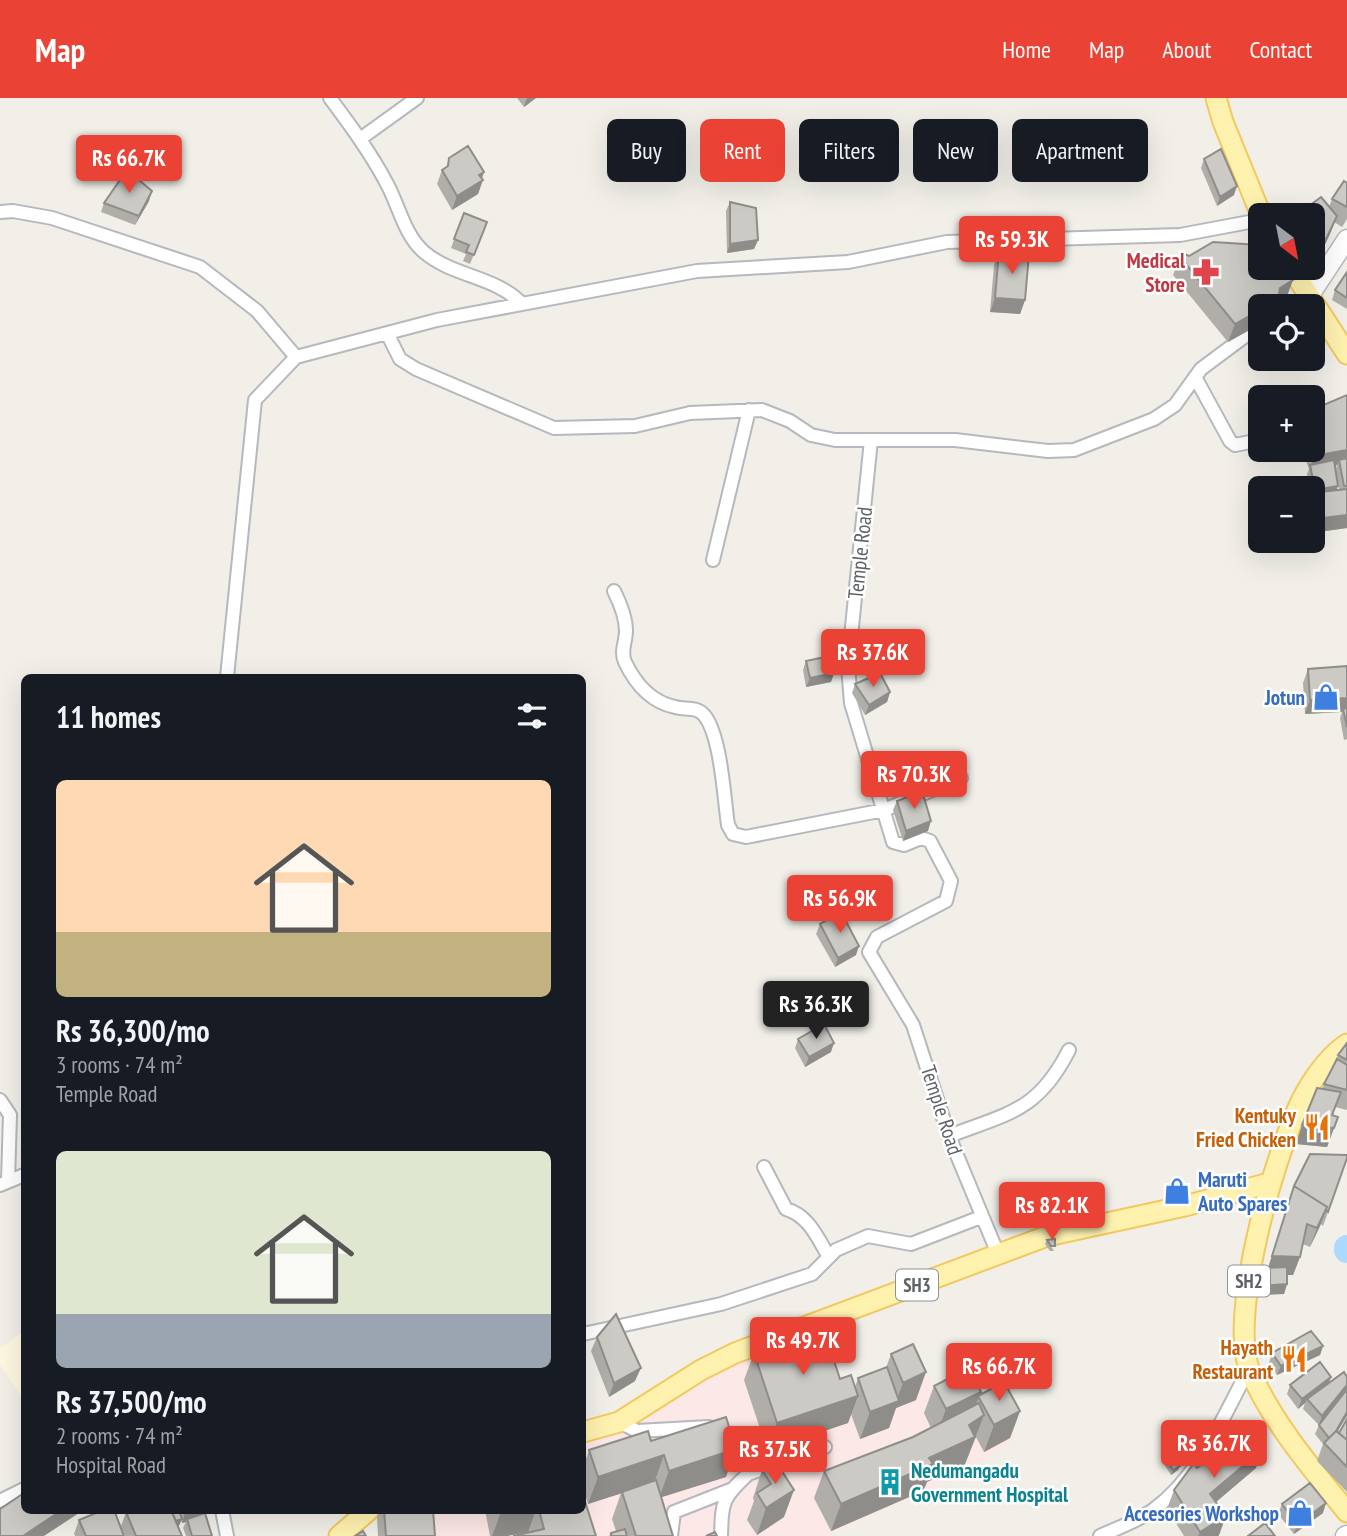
<!DOCTYPE html>
<html lang="en">
<head>
<meta charset="utf-8">
<style>
	body { margin:0; font-family:"PT Sans Narrow",sans-serif; background:#20242c; color:#f1f3f6; height:100vh; display:flex; flex-direction:column; font-size:26px; white-space:nowrap }
	* { box-sizing:border-box; margin:0 }
	p { font-size:23px; color:#9ea1a6 }
	.icon { flex:none; width:38px; height:38px; fill:none; stroke:currentColor; stroke-width:2; stroke-linecap:round; stroke-linejoin:round }
	.map { position:relative; flex:1; overflow:hidden }
	.panel { position:absolute; left:21px; top:576px; width:565px; height:840px; display:flex; flex-direction:column; background:#171b24; border-radius:10px; box-shadow:0 7px 28px #0002 }
	.panel>* { flex:none }
	.banner { position:absolute; left:607px; top:21px; width:634px; height:63px; display:flex; gap:14px }
	.needle { width:46px; rotate:148deg }
	.buttons { position:absolute; left:1248px; top:105px; display:grid; gap:14px }
	.buttons a { display:grid; place-items:center; width:77px; height:77px; border-radius:10px; background:#171b24; box-shadow:0 7px 28px #0002; font-size:35px }
	.price { position:absolute; translate:-50% -60px; padding:0 16px; border-radius:7px; background:#ea4335; color:#fff; font-size:23px; line-height:46px; filter:drop-shadow(0 2px 4px #0008) }
	.price::after { content:''; position:absolute; left:50%; top:42px; width:21px; height:16px; margin-left:-10px; background:inherit; clip-path:polygon(0 0,100% 0,50% 100%) }
	.price.on { background:#222; color:#fff }
	ul { padding:0; list-style:none }
	li { display:grid; align-content:center; gap:14px; height:371px; padding:0 35px }
	li span { display:grid; place-items:center; height:217px; border-radius:10px; color:#555 }
	li>.icon { margin-inline-start:auto }
	span .icon { width:126px; height:126px; fill:#fffc; stroke-width:1 }
	li b { font-size:30px }
	h2 { display:flex; justify-content:space-between; align-items:center; height:84px; padding:0 35px; font-size:30px }
	.chip { padding:0 24px; border-radius:10px; background:#171b24; box-shadow:0 7px 28px #0002; font-size:24px; line-height:63px }
	.chip.on { background:#ea4335; color:#fff }
	header { display:flex; align-items:center; gap:42px; box-sizing:border-box; height:98px; padding:0 35px; background:#ea4335; color:#fff }
	header strong { font-size:33px }
	nav { display:flex; gap:38px; margin-inline-start:auto; font-size:24px }
	.map>svg:first-child { display:block }
</style>
</head>
<body>
<header>
<strong>Map</strong>
<nav><a>Home</a><a>Map</a><a>About</a><a>Contact</a></nav>
</header>
<div class="map">
<svg width="1347" height="1438" viewBox="0 0 1347 1438">
	<rect width="100%" height="100%" fill="#f1efe8"/>
	<!-- commercial -->
	<path fill="#fef7e0" d="M24 1233V1302L0 1267V1250Z"/>
	<!-- medical -->
	<path fill="#fce8e6" d="M759 1252 841 1299 921 1262 937 1301 995 1303 1014 1342 957 1379 826 1438H431L430 1412H583V1339Z"/>
	<g fill="none" stroke-linecap="round" stroke-linejoin="round">
		<!-- river -->
		<path stroke="#aadaff" stroke-width="26" d="M1347 1150V1152"/>
		<defs>
			<path id="minor" d="M330 0C350 27 370 54 386 84 399 107 404 137 424 154 453 179 496 178 522 206
				M360 41 417 0
				M0 114 13 113 52 120 200 169 257 213 296 259
				M1289 208 1310 197
				M387 235 400 261 416 271 554 330 635 328 690 315 762 312 790 323 811 337 835 342H955L1048 353 1074 352 1154 321 1175 307 1201 271 1260 227
				M1195 279 1230 343 1235 347 1260 342
				M871 342 848 568 851 605 893 744 904 747 921 740 930 743 951 783 946 803 877 839 869 854 913 927 949 1038 998 1156
				M713 462 749 312
				M614 493C620 505 626 519 626 533 626 544 620 553 625 564 635 585 651 604 675 609 685 612 696 608 704 617 721 637 724 700 728 727L733 736 746 739 884 712 961 680
				M227 579 255 302 296 259 437 222 697 173 848 164 947 144 1180 137 1260 122
				M0 1002 10 1017 8 1083
				M949 1038C1009 1015 1038 1013 1069 952
				M764 1069 786 1111C809 1118 817 1139 829 1159
				M0 1087 24 1077
				M583 1236 721 1206 812 1176 836 1152 868 1138 911 1146 981 1119
				M619 1324 637 1333 709 1329 727 1337 737 1349 748 1376 825 1349
				M0 1403 24 1391
				M222 1412 227 1438
				M671 1438 674 1414 730 1392
				M721 1438C722 1404 722 1400 748 1376
				M1100 1438C1117 1430 1138 1423 1153 1412 1200 1378 1222 1320 1249 1271"/>
			<path id="secondary" d="M1310 197 1347 141
				M1345 1438 1347 1437"/>
			<path id="primary" d="M1216 0 1223 24 1261 117
				M1291 170 1347 256
				M1347 946C1329 958 1317 975 1306 994 1277 1045 1227 1219 1250 1273 1272 1324 1312 1371 1347 1414
				M583 1334 619 1324 701 1272 735 1255 1047 1138 1185 1108 1269 1085
				M339 1438 369 1412"/>
		</defs>
		<!-- minor casing -->
		<use href="#minor" stroke="#b5b8bc" stroke-width="16"/>
		<!-- secondary casing -->
		<use href="#secondary" stroke="#b6babf" stroke-width="21"/>
		<!-- primary casing -->
		<use href="#primary" stroke="#f2c960" stroke-width="23"/>
		<!-- minor -->
		<use href="#minor" stroke="#fff" stroke-width="12"/>
		<!-- secondary -->
		<use href="#secondary" stroke="#fff" stroke-width="18"/>
		<!-- primary -->
		<use href="#primary" stroke="#fff2af" stroke-width="19"/>
	</g>
	<!-- wall -->
	<path fill="#afaea9" fill-rule="evenodd" d="M517 0H536L524 9Z
		M725 30 742 67 731 71 723 64 721 39Z
		M449 60 484 74 478 96 452 112 437 86 442 72 446 70Z
		M1204 61 1234 97 1217 108 1201 70Z
		M1347 85V121L1342 129 1334 124 1311 177 1305 170H1312V117L1329 109 1332 101Z
		M149 103 135 127 101 114 104 105Z
		M730 104 758 142 754 151 727 155 726 113Z
		M464 115 487 124 470 166 463 163 466 156 451 150Z
		M999 153 1025 202 1020 216 990 214 994 167Z
		M1180 159 1286 201 1275 208H1260L1257 228 1228 244 1173 177Z
		M1347 174V211L1332 202 1335 192Z
		M1347 297V430L1318 434 1315 408 1317 401H1312V390H1309L1307 376 1309 371 1302 352H1312ZM1337 367 1336 371 1339 392H1337L1335 368Z
		M806 563 834 575 831 584 806 589 803 572Z
		M1347 568V641L1344 642 1340 620 1342 614 1305 616 1303 585 1308 571Z
		M855 586 890 594 887 604 865 617 852 595Z
		M897 703 928 733 903 743 893 712Z
		M820 826 856 857 835 869 816 836Z
		M798 941 831 954 805 969 795 950Z
		M1347 945V1012L1335 1009 1332 1017 1338 1019 1327 1049 1296 1046 1338 957Z
		M1293 1090 1328 1114 1323 1128 1321 1126 1310 1149 1303 1146 1300 1159 1293 1177H1287V1186L1284 1196 1259 1197 1258 1179 1261 1170H1268Z
		M1047 1142 1054 1153H1050L1045 1146Z
		M597 1239 635 1283 609 1299 591 1253Z
		M1323 1248 1320 1257 1277 1277 1269 1265 1272 1255Z
		M754 1255 840 1281 855 1289 858 1280 886 1270 891 1256 916 1302 896 1310 889 1330 860 1341 851 1316 848 1325 767 1352 744 1282Z
		M1329 1285 1339 1335 1347 1321V1394L1317 1363 1323 1346 1315 1336 1319 1327 1303 1311 1305 1305 1298 1311 1287 1296 1290 1287Z
		M934 1288 981 1294 979 1297 1020 1313 1010 1340 984 1354 976 1339 965 1366 927 1384 923 1393 831 1433 814 1400 824 1373 913 1339 931 1330 924 1315Z
		M1203 1337 1202 1341 1193 1354 1180 1345 1181 1340Z
		M651 1343 726 1379 661 1399 673 1438H609L611 1435 616 1433 612 1421 621 1395 588 1406 583 1390V1370L589 1352Z
		M1166 1362 1180 1368 1178 1372 1171 1377 1164 1366Z
		M776 1364 784 1419 757 1437 747 1422 754 1403 753 1400 762 1372Z
		M1197 1370H1256L1216 1404 1226 1418 1219 1437 1218 1438H1184L1167 1411 1174 1392Z
		M1282 1406 1323 1415 1294 1436 1278 1416Z
		M131 1412H204L202 1416 212 1438H186L183 1430 186 1424 182 1425 181 1422 178 1430 182 1438H125L121 1428 126 1414Z
		M379 1412H433L435 1438H378L377 1420Z
		M485 1412H583L596 1438 528 1434 507 1438H490Z
		M79 1422 124 1438H75L74 1436Z"/>
	<!-- shaded-wall -->
	<path fill="#8f8d8a" d="M527 0H536L524 9Z
		M745 58 742 67 731 71 734 62Z
		M484 74 480 84 483 82 478 96 452 112 457 98 479 77Z
		M1237 88 1234 97 1217 108 1220 99Z
		M152 93 149 103 135 127 139 118Z
		M1337 118 1330 136 1311 177 1318 158Z
		M758 142 754 151 727 155 730 146Z
		M1293 182 1286 201 1275 208H1266L1280 190Z
		M995 200 1025 202 1020 216 990 214Z
		M1260 212V226L1228 244 1235 226Z
		M1347 352V365L1339 362 1337 367 1311 372V367L1314 358Z
		M1338 388 1335 397 1320 394 1317 401H1312L1315 392Z
		M1347 417V430L1318 434 1323 420Z
		M834 575 831 584 806 589 810 580Z
		M890 594 887 604 865 617 869 607Z
		M1347 600V613L1343 611 1342 614 1305 616 1310 602Z
		M931 723 928 733 903 743 906 733Z
		M859 848 856 857 835 869 838 860Z
		M834 945 831 954 805 969 809 959Z
		M1302 1027 1334 1030 1327 1049 1296 1046Z
		M1327 1109 1320 1128 1310 1149 1317 1130Z
		M1272 1158 1300 1159 1293 1177H1266Z
		M1287 1186 1284 1196 1259 1197 1262 1188Z
		M1323 1248 1320 1257 1277 1277 1281 1268Z
		M641 1270 635 1283 609 1299 614 1285Z
		M926 1274 916 1302 896 1310 889 1330 860 1341 870 1314 896 1304 903 1285Z
		M1331 1279 1328 1288 1307 1301 1305 1305 1298 1311 1302 1301Z
		M1347 1287V1292L1319 1327 1322 1318Z
		M981 1294 970 1322 936 1338 946 1311Z
		M858 1298 848 1325 767 1352 777 1325Z
		M1020 1313 1010 1340 984 1354 994 1327Z
		M1347 1314V1318L1327 1351 1331 1342Z
		M984 1317 965 1366 927 1384 923 1393 831 1433 841 1406 929 1360 969 1327Z
		M736 1351 726 1379 659 1400 669 1373Z
		M1263 1351 1256 1370 1203 1415 1210 1396Z
		M664 1357 654 1385 588 1406 598 1379Z
		M1180 1368 1178 1372 1171 1377 1173 1372Z
		M794 1392 784 1419 757 1437 766 1410Z
		M1326 1405 1323 1415 1294 1436 1297 1427Z
		M62 1412H80L79 1415 44 1438H23Z
		M196 1412H204L202 1419 187 1421 186 1424 182 1425 185 1416Z
		M509 1412H536L528 1434 507 1438H492L501 1414Z
		M1226 1418 1219 1437 1218 1438H1198L1200 1434Z
		M182 1421 178 1430 175 1424Z"/>
	<!-- building -->
	<path fill="#cccac5" stroke="#8f8d8a" stroke-width="2" d="M725 30 750 31 745 58 734 62 726 55Z
		M468 48 484 74 479 77 483 82 457 98 442 72 448 68 449 60Z
		M1221 51 1237 88 1220 99 1204 61Z
		M127 72 152 93 139 118 104 105Z
		M1344 83 1347 85V109L1332 101Z
		M1321 99 1337 118 1318 158 1312 152V117H1297Z
		M730 104 756 110 758 142 730 146Z
		M464 115 487 124 474 157 466 154 469 147 454 141Z
		M1213 144 1260 147V170H1286L1293 182 1280 190 1279 196 1266 208H1260V212L1235 226 1180 159 1184 156 1189 158Z
		M999 153 1029 156 1025 202 995 200Z
		M1347 174V200L1335 192Z
		M1347 297V352L1314 358 1312 352V312Z
		M1347 360V388H1344L1339 362Z
		M1334 362 1338 388 1315 392 1310 367Z
		M1347 391V417L1323 420 1320 394Z
		M830 558 834 575 810 580 806 563Z
		M1347 568V600L1310 602 1308 571Z
		M880 575 890 594 869 607 855 586Z
		M1347 610V629L1343 611Z
		M922 693 931 723 906 733 897 703Z
		M841 814 859 848 838 860 820 826Z
		M824 926 834 945 809 959 798 941Z
		M1347 945V962L1338 957Z
		M1337 961 1347 967V992L1324 986Z
		M1317 990 1341 994 1332 1017 1338 1019 1334 1030 1302 1027Z
		M1310 1056 1347 1057V1060L1328 1114 1326 1112 1327 1109 1294 1088Z
		M1294 1088 1327 1109 1317 1130 1307 1126 1300 1159 1272 1158Z
		M1055 1141V1148H1051L1047 1142Z
		M1287 1169V1186L1262 1188 1261 1170Z
		M616 1216 641 1270 614 1285 597 1239Z
		M824 1232 840 1281 851 1277 858 1298 777 1325 754 1255Z
		M1311 1233 1323 1248 1281 1268 1272 1255Z
		M913 1246 926 1274 903 1285 891 1256Z
		M1320 1264 1331 1279 1302 1301 1290 1287Z
		M887 1269 899 1303 870 1314 858 1280Z
		M969 1270 981 1294 946 1311 934 1288Z
		M1344 1274 1347 1279V1287L1322 1318 1307 1301Z
		M1004 1284 1020 1313 994 1327 978 1298Z
		M1347 1291V1314L1336 1333 1329 1340 1319 1327Z
		M979 1305 984 1317 969 1327 975 1339 929 1360 933 1366 841 1406 824 1373 913 1339Z
		M726 1319 736 1351 669 1373 664 1357 598 1379 589 1352 648 1333 651 1343Z
		M1347 1321V1342L1339 1335Z
		M1190 1328 1203 1337 1195 1349 1181 1340Z
		M1250 1331 1263 1351 1210 1396 1226 1418 1200 1434 1174 1392 1194 1365 1197 1370Z
		M1336 1333 1347 1342V1369L1324 1345Z
		M1172 1358 1180 1368 1173 1372 1166 1362Z
		M776 1364 794 1392 766 1410 757 1395 771 1386 762 1372Z
		M656 1382 673 1438H636L622 1394Z
		M1310 1385 1326 1405 1297 1427 1282 1406Z
		M24 1395V1412H62L23 1438H0V1411Z
		M583 1397 596 1438H513L544 1431 539 1412H583Z
		M103 1412H114L124 1438H86L79 1422Z
		M131 1412H171L182 1438H136L126 1414Z
		M171 1412H179L182 1421 176 1423Z
		M184 1412H196L185 1416Z
		M384 1412H433L435 1438H386Z
		M205 1415 212 1438H192L187 1421Z
		M1265 1425 1275 1438H1248Z
		M625 1431 627 1438H611V1435Z
		M363 1433 366 1438H355Z
		M715 1434 717 1438H706Z"/>
	<!-- icons -->
	<defs>
		<symbol id="pharmacy-bare" viewBox="-9 -9 18 18"><path d="M-2-6h4v4h4v4h-4v4h-4v-4h-4v-4h4Z" fill="#e0444e" stroke="#fff" stroke-width="2.5" paint-order="stroke"/></symbol>
		<symbol id="shop-bare" viewBox="-9 -9 18 18"><path d="M-5-2.5h2.3a2.7 3.5 0 0 1 5.4 0H5L5.5 6h-11ZM-1.5-2.5h3a1.5 2.3 0 0 0-3 0Z" fill="#3f7fe0" stroke="#fff" stroke-width="2.5" paint-order="stroke"/></symbol>
		<symbol id="restaurant-bare" viewBox="-9 -9 18 18"><path d="M-5-6h1v4h1v-4h1v4h1v-4h1v5L-1.5 .5V6h-2V.5L-5-1ZM5-6V6H3V1.5H1.5Q1.5-4 5-6Z" fill="#e8710a" stroke="#fff" stroke-width="2.5" paint-order="stroke"/></symbol>
		<symbol id="building-bare" viewBox="-9 -9 18 18"><path d="M-4-6H4V6H1V3H-1V6H-4ZM-2.5-4.3h1.7v1.8h-1.7ZM.8-4.3h1.7v1.8H.8ZM-2.5-1h1.7V.8h-1.7ZM.8-1h1.7V.8H.8Z" fill="#0f9aa8" stroke="#fff" stroke-width="2.5" paint-order="stroke"/></symbol>
	</defs>
	<g fill-rule="evenodd">
		<use href="#pharmacy-bare" x="1187" y="155" width="38" height="38"/>
		<use href="#shop-bare" x="1307" y="580" width="38" height="38"/>
		<use href="#restaurant-bare" x="1298" y="1010" width="38" height="38"/>
		<use href="#shop-bare" x="1158" y="1074" width="38" height="38"/>
		<use href="#restaurant-bare" x="1275" y="1242" width="38" height="38"/>
		<use href="#building-bare" x="871" y="1365" width="38" height="38"/>
		<use href="#shop-bare" x="1281" y="1396" width="38" height="38"/>
	</g>
	<g text-anchor="middle" dominant-baseline="central" stroke-width="5" stroke-linejoin="round" paint-order="stroke">
		<!-- shield labels -->
		<g fill="#fff" stroke="#8f9295" stroke-width="2">
			<rect x="1228" y="1167.5" width="42" height="31" rx="5"/>
			<rect x="896" y="1171.5" width="42" height="31" rx="5"/>
		</g>
		<g font-size="19" font-weight="bold" fill="#5f6368">
			<text x="1249" y="1183">SH2</text>
			<text x="917" y="1187">SH3</text>
		</g>
		<!-- health labels -->
		<g font-size="21" font-weight="bold" fill="#be3a42" stroke="#fff" text-anchor="end">
			<text x="1185" y="162">Medical<tspan x="1185" dy="24">Store</tspan></text>
		</g>
		<!-- street labels -->
		<g font-size="21" fill="#5f6368" stroke="#fff">
			<text transform="translate(860 455) rotate(-84)">Temple Road</text>
			<text transform="translate(942 1012) rotate(72)">Temple Road</text>
		</g>
		<!-- shop labels -->
		<g font-size="21" font-weight="bold" fill="#366cbe" stroke="#fff" text-anchor="end">
			<text x="1305" y="599">Jotun</text>
			<text x="1198" y="1081" text-anchor="start">Maruti<tspan x="1198" dy="24">Auto Spares</tspan></text>
			<text x="1279" y="1415">Accesories Workshop</text>
		</g>
		<!-- food labels -->
		<g font-size="21" font-weight="bold" fill="#c56008" stroke="#fff" text-anchor="end">
			<text x="1296" y="1017">Kentuky<tspan x="1296" dy="24">Fried Chicken</tspan></text>
			<text x="1273" y="1249">Hayath<tspan x="1273" dy="24">Restaurant</tspan></text>
		</g>
		<!-- culture labels -->
		<g font-size="21" font-weight="bold" fill="#0d838f" stroke="#fff" text-anchor="start">
			<text x="911" y="1372">Nedumangadu<tspan x="911" dy="24">Government Hospital</tspan></text>
		</g>
	</g>
</svg>
<div class="buttons">
<a><svg class="needle" viewBox="-14 -14 28 28"><path d="M0-13l5 13h-10z" fill="#e53935"/><path d="M0 13l5-13h-10z" fill="#9ea1a6"/></svg></a>
<a><svg class="icon" aria-label="locate" viewBox="0 0 24 24"><circle cx="12" cy="12" r="6"/><path d="M12 2v4M12 18v4M2 12h4M18 12h4"/></svg></a>
<a>+</a>
<a>−</a>
</div>
<b class="price" style="left:129px;top:97px">Rs 66.7K</b>
<b class="price" style="left:1012px;top:178px">Rs 59.3K</b>
<b class="price" style="left:873px;top:591px">Rs 37.6K</b>
<b class="price" style="left:914px;top:713px">Rs 70.3K</b>
<b class="price" style="left:840px;top:837px">Rs 56.9K</b>
<b class="price on" style="left:816px;top:943px">Rs 36.3K</b>
<b class="price" style="left:1052px;top:1144px">Rs 82.1K</b>
<b class="price" style="left:803px;top:1279px">Rs 49.7K</b>
<b class="price" style="left:999px;top:1305px">Rs 66.7K</b>
<b class="price" style="left:1214px;top:1382px">Rs 36.7K</b>
<b class="price" style="left:775px;top:1388px">Rs 37.5K</b>
<div class="banner">
<a class="chip">Buy</a>
<a class="chip on">Rent</a>
<a class="chip">Filters</a>
<a class="chip">New</a>
<a class="chip">Apartment</a>
</div>
<section class="panel">
<h2>11 homes<svg class="icon" aria-label="filters" viewBox="0 0 24 24"><path d="M4 7h16M4 17h16"/><circle cx="9" cy="7" r="2"/><circle cx="15" cy="17" r="2"/></svg></h2>
<ul>
<li><span style="background:linear-gradient(#ffd9b3 70%,#c2b280 0)"><svg class="icon" aria-label="home" viewBox="0 0 24 24"><path d="M3 11l9-7 9 7M6 9v11h12V9"/></svg></span><div><b>Rs 36,300/mo</b><p>3 rooms · 74 m²</p><p>Temple Road</p></div></li>
<li><span style="background:linear-gradient(#dfe7d0 75%,#9aa5b1 0)"><svg class="icon" aria-label="home" viewBox="0 0 24 24"><path d="M3 11l9-7 9 7M6 9v11h12V9"/></svg></span><div><b>Rs 37,500/mo</b><p>2 rooms · 74 m²</p><p>Hospital Road</p></div></li>
</ul>
</section>
</div>
</body>
</html>
